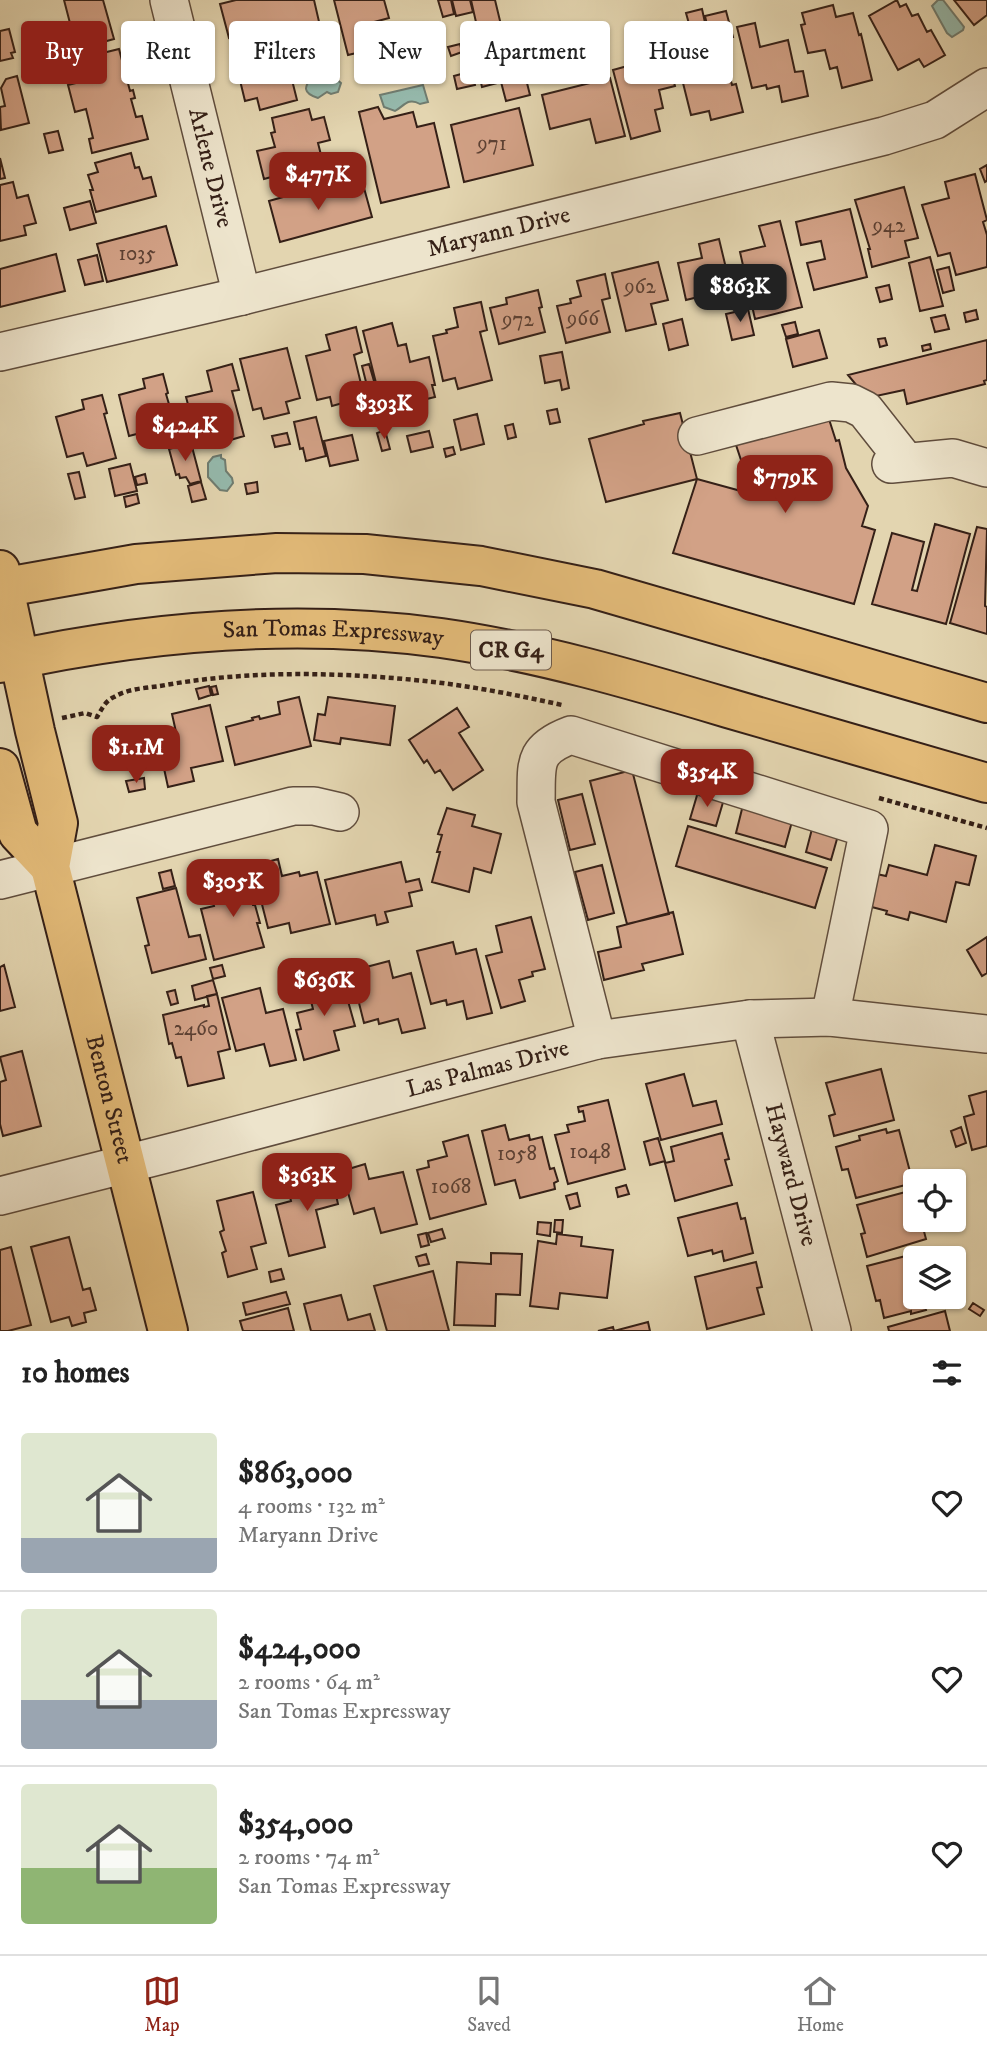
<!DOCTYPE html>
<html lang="en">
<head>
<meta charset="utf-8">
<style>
	body { margin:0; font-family:"IM FELL DW Pica",serif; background:#f6f6f6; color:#222; height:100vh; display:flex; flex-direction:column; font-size:26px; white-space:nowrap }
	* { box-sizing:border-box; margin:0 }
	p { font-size:23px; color:#767676 }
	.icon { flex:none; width:38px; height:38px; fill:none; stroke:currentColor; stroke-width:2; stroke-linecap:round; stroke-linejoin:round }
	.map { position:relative; height:1331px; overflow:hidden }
	.sheet { display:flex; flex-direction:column; background:#fff; flex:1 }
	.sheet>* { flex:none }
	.hud { position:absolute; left:21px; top:21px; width:945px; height:63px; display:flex; gap:14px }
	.tools { position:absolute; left:903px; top:1169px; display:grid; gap:14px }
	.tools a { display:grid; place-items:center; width:63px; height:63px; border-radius:7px; background:#fff; box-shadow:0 2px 5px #0004; font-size:35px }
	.price { position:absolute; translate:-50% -60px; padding:0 16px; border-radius:14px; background:#8f2418; color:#fff; font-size:23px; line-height:46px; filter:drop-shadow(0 2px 4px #0008) }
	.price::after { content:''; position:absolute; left:50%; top:42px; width:21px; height:16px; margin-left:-10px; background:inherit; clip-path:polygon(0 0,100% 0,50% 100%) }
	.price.current { background:#222; color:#fff }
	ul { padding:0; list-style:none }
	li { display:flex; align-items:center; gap:21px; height:175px; padding:0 21px }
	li+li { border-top:2px solid #e0e0e0 }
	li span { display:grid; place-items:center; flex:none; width:196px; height:140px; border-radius:7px; color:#555 }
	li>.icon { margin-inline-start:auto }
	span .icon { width:84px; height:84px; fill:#fffc; stroke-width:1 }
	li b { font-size:30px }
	h2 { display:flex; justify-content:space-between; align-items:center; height:84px; padding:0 21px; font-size:30px }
	.chip { padding:0 24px; border-radius:7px; background:#fff; box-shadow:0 2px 5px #0004; font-size:24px; line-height:63px }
	.chip.current { background:#8f2418; color:#fff }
	.tabs { display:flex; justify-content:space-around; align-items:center; height:98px; border-top:2px solid #e0e0e0; background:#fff; font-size:19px; color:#767676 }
	.tabs a { display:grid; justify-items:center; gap:4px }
	.tabs .current { color:#8f2418 }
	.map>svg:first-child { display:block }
</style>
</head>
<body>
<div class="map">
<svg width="987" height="1331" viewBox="0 0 987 1331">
	<rect width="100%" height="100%" fill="#e3d5b0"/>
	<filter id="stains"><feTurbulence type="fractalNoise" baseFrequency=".00286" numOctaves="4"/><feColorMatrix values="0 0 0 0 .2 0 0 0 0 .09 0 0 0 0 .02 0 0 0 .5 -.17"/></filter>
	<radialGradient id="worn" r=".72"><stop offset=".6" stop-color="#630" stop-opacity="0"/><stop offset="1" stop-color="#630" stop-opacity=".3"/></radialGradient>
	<!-- water -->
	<path fill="#95b9ac" stroke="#6f7c70" stroke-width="2" d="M938 0H943L964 27 963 30 952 37 947 33 932 6Z
		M315 70H319L328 79 334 77 341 83 338 92 331 94 327 92 318 98C296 91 310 82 315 70Z
		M423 85 428 102 420 104C408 97 404 106 395 111L384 107 380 95Z
		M221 455V458L225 460 226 471 232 478 233 483 227 491 220 490 208 477V463L213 457Z"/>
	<!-- building -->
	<path fill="#d2a186" stroke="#352017" stroke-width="2" d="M64 0H103L114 39 70 51 65 29 71 27Z
		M236 0H314L320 26 303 31 302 25 272 32 271 27 229 38 220 4Z
		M334 0H384L389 18 363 25 369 50 348 55Z
		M438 0H451L454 14 443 17Z
		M452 0H470L473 12 456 16Z
		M471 0H495L501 25 478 31Z
		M897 0 900 7 906 4 912 16 918 14 927 32 931 30 945 55 924 67 919 59 898 70 869 16Z
		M954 0H987V15L974 25Z
		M833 5 836 17 853 13 859 35 861 34 872 80 842 88 837 67 830 69 825 50 808 53 801 25 805 24 802 13Z
		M702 9 706 27 691 31 686 13Z
		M726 11 733 37 711 43 705 16Z
		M755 23 760 47 788 40 795 72 803 71 808 96 782 102 779 86 767 89 766 85 752 88 737 27Z
		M9 29 15 52 11 53 13 58 0 61V31Z
		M322 35 323 38 331 36 335 52 327 53 328 57 303 64 297 42Z
		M404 37 411 63 389 69 383 43Z
		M663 42 675 86 659 90 663 108 655 110 660 131 631 139 613 70 631 65 628 51Z
		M460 44 462 52 451 56 448 47Z
		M278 46 281 57 286 56 297 100 260 110 257 98 245 101 237 68 262 62 259 51Z
		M119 49 130 91 133 90 135 98 131 99 136 117 142 116 148 139 92 153 89 139 93 138 86 109 75 112 68 85 84 81 78 59Z
		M520 55 530 95 506 101 501 82 482 87 477 66Z
		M726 63 732 85 736 84 743 112 711 120 709 111 691 115 681 75Z
		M472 71 475 85 457 89 454 76Z
		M17 76 29 123 1 130 0 107 5 106 1 88 6 79Z
		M610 78 625 136 596 143 590 119 550 129 542 95Z
		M378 107 384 119 413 112 417 127 434 123 449 187 381 203 359 112Z
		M519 108 533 165 464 182 451 125Z
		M309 109 312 120 324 117 330 140 318 143 321 155 288 163 290 172 264 179 257 151 275 147 271 133 275 132 272 118Z
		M58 131 63 150 49 153 44 134Z
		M131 153 135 168 139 167 143 179 151 177 156 196 96 212 90 190H93L88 175 98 172 95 163Z
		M0 158 5 178 0 179Z
		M987 165V181L985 182 980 169Z
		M975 174 987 220 983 222 987 235V267L956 275 950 253 938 256 922 205 949 198 945 182Z
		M13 182 17 198 28 195 36 223 24 226 26 235 0 241V185Z
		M904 187 918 238 905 241 909 257 872 267 868 249H870L855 200Z
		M315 188 316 194 339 188 341 194 364 188 372 217 280 242 269 201Z
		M90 201 96 223 70 230 64 208Z
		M850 209 867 277 814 290 807 263 825 259 821 241 801 245 796 222Z
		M780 221 802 307 755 319 740 252 765 246 759 226Z
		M166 226 177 265 107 282 97 244Z
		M719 239 731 289 686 300 678 263 702 258 699 244Z
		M56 254 65 291 0 307V269Z
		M97 255 103 281 85 285 78 260Z
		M930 257 943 306 920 311 909 263Z
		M658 262 668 300 651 304 656 324 626 331 612 273Z
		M949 267 954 290 943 293 937 270Z
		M605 274 610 298 602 300 610 332 566 343 557 306 571 303 570 299 581 296 577 281Z
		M889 285 892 299 880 302 876 288Z
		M538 290 542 307 539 308 545 332 499 344 490 308 507 304 506 298Z
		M481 302 487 330 480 332 492 380 458 389 455 378 443 381 433 336 447 333 446 330 458 327 454 308Z
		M748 309 754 335 732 340 726 314Z
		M976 310 978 319 966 322 964 313Z
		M945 315 949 329 935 332 931 318Z
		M682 319 688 345 669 350 663 324Z
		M795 322 798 334 786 337 782 325Z
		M392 323 398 346 406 344 410 362 429 357 435 385H432L435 397 402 405 400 394 380 399 363 331Z
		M356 327 362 352 354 355 362 388 348 392 350 401 332 406 330 397 317 400 306 356 330 350 326 335Z
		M819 330 827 358 793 367 786 339Z
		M885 338 887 345 880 347 878 339Z
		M987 340V380L984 381 985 384 907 404 904 390 867 398 848 375Z
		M930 344 931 349 923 351 922 346Z
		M287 348 300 398 286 402 289 413 264 419 261 408 253 410 240 359Z
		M562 352 569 388 562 390 560 380 545 383 540 356Z
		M232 364 239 390 232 391 244 436 227 441 226 438 211 442 208 431 196 435 186 397 212 391 207 371Z
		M369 364 376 388 368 390 362 366Z
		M163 374 168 393 166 394 179 438 155 444 152 430 129 436 119 395 145 388 143 379Z
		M102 395 107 413 104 414 116 458 87 466 83 453 67 457 56 417 84 409 82 400Z
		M557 409 560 422 550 424 547 411Z
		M680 413 697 479 606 502 589 439 644 424 643 421Z
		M477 414 484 444 461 450 454 420Z
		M828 416 836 441 839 440 846 468 868 506 862 526 875 530 854 604 673 553 697 479 752 494 745 470H748L745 462 742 463 734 439Z
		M316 417 326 456 306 461 303 448 300 449 294 422Z
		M513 424 516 437 508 439 505 426Z
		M385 430 390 449 382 451 377 433Z
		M429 431 433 447 411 452 407 436Z
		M287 433 290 444 275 447 272 436Z
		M352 435 358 460 330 466 324 441Z
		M191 443 201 481 190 484 186 477 180 478 179 474 176 475 169 449Z
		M453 447 455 454 446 457 444 449Z
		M130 464 137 491 115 496 109 469Z
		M79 472 85 497 75 499 68 474Z
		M145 474 147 483 137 485 135 477Z
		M201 482 206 499 192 502 188 486Z
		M257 482 258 492 247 494 245 484Z
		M137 494 139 503 126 507 124 497Z
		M935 524 970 534 946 624 872 604 892 533 924 542 912 590 917 591Z
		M977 527 987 529 985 606 987 607V634L950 623Z
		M209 686 211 695 199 699 196 689Z
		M216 686 218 694 213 695 211 687Z
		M299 697 311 746 235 765 226 727 253 720 252 718 259 716 260 719 280 714 278 702Z
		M328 697 395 706 390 745 341 738 340 744 314 740 318 714 325 715Z
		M210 705 223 761 191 768 194 781 168 787 157 736 176 732 172 714Z
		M457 708 469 727 459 733 483 770 453 790 440 770 435 773 427 760 424 763 409 740Z
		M632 770 669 914 627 924 590 781Z
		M144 778 145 789 129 792 126 781Z
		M698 792 724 799 716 826 690 819Z
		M582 794 595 844 570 850 558 800Z
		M743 805 793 818 785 847 736 833Z
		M447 808 475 815 472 826 501 834 491 873 474 868 469 892 432 882 440 852H437L442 835 438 834Z
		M813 825 839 832 831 860 806 852Z
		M688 826 827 868 815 908 676 866Z
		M935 845 976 856 969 885 956 882 946 922 910 912 908 920 886 914 887 911 864 905 872 873 886 876 889 865 927 875Z
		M278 859 282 876 299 872 300 876 317 872 330 924 291 933 289 923 268 928 253 869 261 867 260 864Z
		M401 862 406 882 419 879 422 890 409 893 412 906 385 912 388 922 377 925 375 915 336 924 325 880Z
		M602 865 614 913 588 920 575 872Z
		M171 870 175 886 163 889 159 873Z
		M247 871 254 900 252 901 253 905H255L260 923H257L264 947 214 960 201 909 214 906 213 902 226 899 221 878Z
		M176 888 189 937 200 935 206 959 152 973 145 946 149 945 137 898Z
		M673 912 683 954 642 964 644 970 604 980 598 952 621 947 617 927Z
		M531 917 545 969 532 972 533 976 519 980 525 1001 501 1008 486 956 502 952 496 926Z
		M987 937V973L982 976 967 950Z
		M453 942 456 954 476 949 492 1013 467 1019 463 1001 447 1005 446 1000 431 1004 417 951Z
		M389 961 393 978 411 973 425 1028 402 1033 398 1019 379 1024 378 1019 364 1023 351 971Z
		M4 965 15 1007 0 1011V967Z
		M222 965 225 976 213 979 210 968Z
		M341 976 355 1026 334 1031 339 1050 304 1060 296 1030 301 1029 297 1013 313 1009 307 985Z
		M213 980 217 994 195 1000 192 986Z
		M260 988 266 1013 283 1009 296 1060 270 1066 264 1044 236 1051 222 998Z
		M175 990 178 1003 171 1005 167 992Z
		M217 994 230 1049 218 1052 224 1078 188 1086 181 1057 176 1058 172 1043 169 1044 163 1015 204 1005V1007L209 1006 207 996Z
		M22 1051 41 1126 3 1136 0 1124V1082L6 1080 0 1057Z
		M881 1069 894 1120 834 1136 829 1116 835 1114 826 1083Z
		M684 1074 693 1106 716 1101 722 1124 661 1140 646 1084Z
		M987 1091V1146L972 1150 964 1117 974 1114 969 1096Z
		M608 1100 625 1169 568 1184 555 1135 569 1132 567 1125 585 1121 583 1111 579 1112 578 1107Z
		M505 1125 509 1140 529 1135 530 1140 542 1137 550 1169 554 1168 558 1181 554 1183 555 1189 520 1198 515 1180 495 1185 482 1131Z
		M961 1127 966 1143 956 1147 951 1131Z
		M886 1129 887 1133 899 1130 913 1183 856 1198 848 1169 842 1170 836 1147 860 1140 859 1136Z
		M722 1133 729 1159 725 1160 732 1185 675 1201 665 1163 674 1161 671 1147Z
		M468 1135 486 1204 430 1219 417 1170 429 1167 428 1161 447 1156 443 1142Z
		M658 1138 665 1161 650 1165 644 1142Z
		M365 1164 369 1179 403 1172 417 1224 381 1233 374 1208 354 1214 342 1171Z
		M330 1169 338 1204 316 1210 325 1247 289 1256 276 1205 291 1201 290 1197 306 1193 302 1176Z
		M626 1185 629 1194 618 1197 616 1188Z
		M913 1190 915 1198V1220H921L926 1239 867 1257 861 1234 865 1233 857 1205Z
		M253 1192 266 1243 251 1247 257 1269 228 1277 222 1253 226 1251 220 1232 224 1230 217 1201Z
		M577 1193 580 1206 570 1209 566 1196Z
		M737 1203 741 1219 745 1218 753 1253 724 1261 722 1251 713 1254 712 1250 688 1256 678 1218Z
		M555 1220H563L562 1233 554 1232Z
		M538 1222 551 1223 550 1236 537 1234Z
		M442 1229 445 1238 431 1242 428 1233Z
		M426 1233 429 1245 421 1247 418 1235Z
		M557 1234 582 1237 581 1246 613 1250 607 1298 560 1293 558 1309 530 1306 538 1241 556 1244Z
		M69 1237 83 1290 90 1288 96 1310 84 1313 86 1322 72 1326 69 1317 51 1322 31 1247Z
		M11 1247 31 1325 8 1331H0V1250Z
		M929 1250 931 1258H915V1297H941L943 1302 925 1307 926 1310 911 1314V1311L884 1318 880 1300 876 1301 867 1266Z
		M491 1253 522 1254 520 1295 496 1294 495 1326 454 1325 457 1262 491 1264Z
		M426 1254 429 1264 419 1266 416 1257Z
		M756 1262 762 1287 757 1288 764 1314 707 1329 695 1277Z
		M281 1269 284 1279 271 1282 269 1272Z
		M433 1271 449 1331H387L374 1286Z
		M286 1292 290 1304 246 1315 243 1303Z
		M341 1295 348 1320 370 1314 375 1331H311L304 1304Z
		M973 1303 984 1310 980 1316 969 1309Z
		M288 1308 294 1331H243L240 1321Z
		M945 1311 950 1331H889L888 1327Z
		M648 1322 650 1331H598L613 1327 614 1331Z"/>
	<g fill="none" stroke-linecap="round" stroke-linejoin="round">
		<defs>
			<g id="minor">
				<path id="s1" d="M169 0 242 296"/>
				<path id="s2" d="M0 352 242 296 884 136 935 120 987 87"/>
				<path d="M697 436 831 401 851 403 865 410 906 462"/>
				<path d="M891 464 953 458 987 468"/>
				<path d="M0 880 293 806H314L340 812"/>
				<path id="s3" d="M750 1019 832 1331"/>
				<path d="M597 1040 536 802C537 765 531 750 571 735L869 829 830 1017"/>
				<path id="s4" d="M0 1196 181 1150 597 1040 750 1019 830 1017 987 1034"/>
			</g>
			<g id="major">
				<path id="s5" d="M0 570 35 731 58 823 50 867 168 1331"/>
				<path d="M0 768 18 833 50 867"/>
			</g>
			<g id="highway">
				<path d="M0 588 136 564 277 553 365 554 481 566 595 589 987 703"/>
				<path id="s6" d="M0 663C145 631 293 618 441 638 539 652 634 680 728 708 814 733 901 758 987 783"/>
			</g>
		</defs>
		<!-- minor casing -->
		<use href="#minor" stroke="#604d3d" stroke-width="40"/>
		<!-- major casing -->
		<use href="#major" stroke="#352017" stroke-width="42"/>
		<!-- highway casing -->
		<use href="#highway" stroke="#352017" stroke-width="42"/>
		<!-- path -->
		<path stroke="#352017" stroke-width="4.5" stroke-dasharray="5 3.5" stroke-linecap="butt" d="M62 718 85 713 97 717C102 709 105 701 114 697 127 689 145 688 160 686 247 670 338 672 425 681 471 686 517 695 562 705
			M879 798 987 828"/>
		<!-- minor -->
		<use href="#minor" stroke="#ede4cc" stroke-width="37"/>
		<!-- major -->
		<use href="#major" stroke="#e2ba78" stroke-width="38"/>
		<!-- highway -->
		<use href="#highway" stroke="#e2ba78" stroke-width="38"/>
	</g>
	<g text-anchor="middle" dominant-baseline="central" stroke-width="5" stroke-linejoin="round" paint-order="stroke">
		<!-- number labels -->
		<g font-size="21" fill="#5c4033">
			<text x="492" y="144">971</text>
			<text x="889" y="226">942</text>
			<text x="137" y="254">1035</text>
			<text x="640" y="287">962</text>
			<text x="583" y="319">966</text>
			<text x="518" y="320">972</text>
			<text x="196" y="1029">2460</text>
			<text x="590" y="1152">1048</text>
			<text x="517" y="1154">1058</text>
			<text x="451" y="1187">1068</text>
		</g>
		<!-- shield labels -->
		<rect fill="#ede4cc" stroke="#6c5b4d" stroke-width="2" x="471" y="630.5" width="80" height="39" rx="5"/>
		<g font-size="23" font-weight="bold" fill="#352017">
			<text x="511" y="650">CR G4</text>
		</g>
		<!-- street labels -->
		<g font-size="24" fill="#352017" stroke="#ede4cc">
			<text stroke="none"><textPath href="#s1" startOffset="173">Arlene Drive</textPath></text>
			<text stroke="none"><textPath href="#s2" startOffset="513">Maryann Drive</textPath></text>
			<text stroke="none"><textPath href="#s6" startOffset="336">San Tomas Expressway</textPath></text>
			<text stroke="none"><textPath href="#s4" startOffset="504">Las Palmas Drive</textPath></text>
			<text stroke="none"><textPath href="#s5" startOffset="544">Benton Street</textPath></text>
			<text stroke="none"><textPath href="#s3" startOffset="161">Hayward Drive</textPath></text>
		</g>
	</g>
	<rect width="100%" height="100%" filter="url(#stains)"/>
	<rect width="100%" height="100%" fill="url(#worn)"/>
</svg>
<div class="tools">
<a><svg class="icon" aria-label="locate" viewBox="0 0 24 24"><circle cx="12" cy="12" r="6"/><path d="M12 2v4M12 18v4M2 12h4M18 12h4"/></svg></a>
<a><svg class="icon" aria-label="layers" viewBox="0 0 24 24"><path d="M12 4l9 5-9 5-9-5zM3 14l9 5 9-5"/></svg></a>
</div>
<b class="price" style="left:318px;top:212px">$477K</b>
<b class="price current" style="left:740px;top:324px">$863K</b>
<b class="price" style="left:384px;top:441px">$393K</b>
<b class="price" style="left:185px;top:463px">$424K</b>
<b class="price" style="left:785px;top:515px">$779K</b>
<b class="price" style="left:136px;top:785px">$1.1M</b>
<b class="price" style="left:707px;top:809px">$354K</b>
<b class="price" style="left:233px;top:919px">$305K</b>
<b class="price" style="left:324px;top:1018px">$636K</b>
<b class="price" style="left:307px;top:1213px">$363K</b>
<div class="hud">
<a class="chip current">Buy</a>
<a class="chip">Rent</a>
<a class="chip">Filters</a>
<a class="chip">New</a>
<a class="chip">Apartment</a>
<a class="chip">House</a>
</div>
</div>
<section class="sheet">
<h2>10 homes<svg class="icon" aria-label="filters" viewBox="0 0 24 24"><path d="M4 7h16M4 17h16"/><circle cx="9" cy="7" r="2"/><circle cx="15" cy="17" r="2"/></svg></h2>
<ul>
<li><span style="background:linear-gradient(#dfe7d0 75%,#9aa5b1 0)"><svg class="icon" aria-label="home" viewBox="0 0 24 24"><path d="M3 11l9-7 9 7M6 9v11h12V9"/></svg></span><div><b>$863,000</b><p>4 rooms · 132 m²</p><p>Maryann Drive</p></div><svg class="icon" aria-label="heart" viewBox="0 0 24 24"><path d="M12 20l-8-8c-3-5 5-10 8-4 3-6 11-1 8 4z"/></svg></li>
<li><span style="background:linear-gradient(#dfe7d0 65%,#9aa5b1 0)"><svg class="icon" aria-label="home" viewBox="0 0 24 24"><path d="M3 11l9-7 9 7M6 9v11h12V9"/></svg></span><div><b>$424,000</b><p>2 rooms · 64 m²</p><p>San Tomas Expressway</p></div><svg class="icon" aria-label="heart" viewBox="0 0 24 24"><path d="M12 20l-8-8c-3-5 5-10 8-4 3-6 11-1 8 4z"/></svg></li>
<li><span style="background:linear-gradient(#dfe7d0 60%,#8fb573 0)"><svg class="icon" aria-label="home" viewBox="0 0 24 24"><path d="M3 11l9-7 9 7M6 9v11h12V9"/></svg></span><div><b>$354,000</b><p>2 rooms · 74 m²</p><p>San Tomas Expressway</p></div><svg class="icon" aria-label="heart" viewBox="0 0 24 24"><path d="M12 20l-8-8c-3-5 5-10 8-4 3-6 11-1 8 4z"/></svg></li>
</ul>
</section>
<nav class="tabs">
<a class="current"><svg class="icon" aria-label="map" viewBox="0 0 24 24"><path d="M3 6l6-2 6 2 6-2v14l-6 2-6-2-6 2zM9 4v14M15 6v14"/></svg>Map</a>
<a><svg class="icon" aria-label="saved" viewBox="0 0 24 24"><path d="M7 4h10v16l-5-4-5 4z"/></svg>Saved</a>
<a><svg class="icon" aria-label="home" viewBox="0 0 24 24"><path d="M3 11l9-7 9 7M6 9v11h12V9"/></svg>Home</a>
</nav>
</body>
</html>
